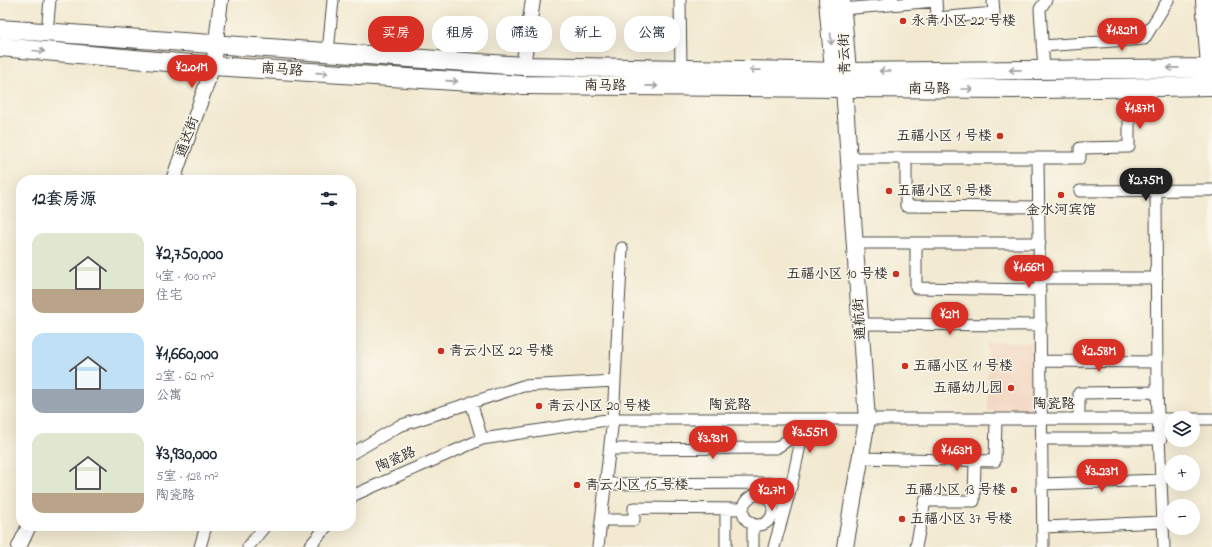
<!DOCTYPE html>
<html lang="zh">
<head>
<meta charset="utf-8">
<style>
	body { margin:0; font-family:"Indie Flower","LXGW WenKai TC",sans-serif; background:#f6f6f7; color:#1f2937; height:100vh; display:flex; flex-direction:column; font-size:15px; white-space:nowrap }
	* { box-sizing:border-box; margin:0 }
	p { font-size:13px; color:#747a83 }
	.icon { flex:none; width:22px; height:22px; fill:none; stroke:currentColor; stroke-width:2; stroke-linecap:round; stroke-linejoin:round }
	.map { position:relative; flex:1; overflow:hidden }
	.panel { position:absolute; left:16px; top:175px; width:340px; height:356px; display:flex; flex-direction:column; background:#fff; border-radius:16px; box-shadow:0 4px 16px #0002 }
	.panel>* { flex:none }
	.top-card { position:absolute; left:368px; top:16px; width:380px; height:36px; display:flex; gap:8px }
	.controls { position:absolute; left:1164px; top:411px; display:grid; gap:8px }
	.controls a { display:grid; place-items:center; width:36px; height:36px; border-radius:50%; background:#fff; box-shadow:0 4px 16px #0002; font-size:20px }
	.price { position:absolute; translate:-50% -34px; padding:0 9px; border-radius:14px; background:#d93025; color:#fff; font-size:13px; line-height:26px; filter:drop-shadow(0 1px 2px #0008) }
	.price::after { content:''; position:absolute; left:50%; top:24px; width:12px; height:9px; margin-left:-6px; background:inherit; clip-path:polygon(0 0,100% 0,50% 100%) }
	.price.on { background:#222; color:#fff }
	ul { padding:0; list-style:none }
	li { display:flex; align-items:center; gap:12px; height:100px; padding:0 16px }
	li span { display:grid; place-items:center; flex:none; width:112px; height:80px; border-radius:12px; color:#555 }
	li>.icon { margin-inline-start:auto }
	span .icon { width:48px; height:48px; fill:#fffc; stroke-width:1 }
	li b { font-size:17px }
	h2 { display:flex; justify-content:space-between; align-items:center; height:48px; padding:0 16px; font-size:17px }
	.pill { padding:0 14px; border-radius:16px; background:#fff; box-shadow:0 4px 16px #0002; font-size:14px; line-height:36px }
	.pill.on { background:#d93025; color:#fff }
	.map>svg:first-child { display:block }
</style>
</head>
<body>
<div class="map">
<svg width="1212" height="547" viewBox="0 0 1212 547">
	<rect width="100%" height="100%" fill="#fbf7ec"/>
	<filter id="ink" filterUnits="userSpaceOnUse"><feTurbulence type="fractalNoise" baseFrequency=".025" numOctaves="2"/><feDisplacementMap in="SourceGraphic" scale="8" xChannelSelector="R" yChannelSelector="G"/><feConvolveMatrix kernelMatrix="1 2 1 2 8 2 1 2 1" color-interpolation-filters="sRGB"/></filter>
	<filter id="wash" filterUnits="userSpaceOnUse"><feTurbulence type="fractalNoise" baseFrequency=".012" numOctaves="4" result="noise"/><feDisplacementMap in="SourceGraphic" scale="16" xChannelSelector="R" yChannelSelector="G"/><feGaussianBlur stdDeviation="0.9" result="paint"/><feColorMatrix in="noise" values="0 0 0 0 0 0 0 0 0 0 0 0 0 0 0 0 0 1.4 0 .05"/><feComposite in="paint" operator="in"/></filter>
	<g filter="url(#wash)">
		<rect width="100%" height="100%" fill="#f2e9d0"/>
		<!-- built -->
		<path fill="#f2d4be" d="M988 343H1033L1034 411H988Z"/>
	</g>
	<g filter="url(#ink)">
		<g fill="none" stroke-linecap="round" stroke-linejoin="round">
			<defs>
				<path id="minor" d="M680 0 681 69
					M893 0 889 5 936 1
					M936 0 937 18 994 13 993 0
					M842 9 889 5V0
					M47 32 50 0
					M1042 46 1144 39 1168 0
					M328 52 333 0
					M1044 70 1040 9 1046 0
					M849 158H1080V148L1129 147V113
					M906 158V206L1039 207
					M1038 158 1043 547
					M1156 190 1157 392
					M1080 191 1212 190
					M855 243H1040
					M916 243V288L1040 290
					M1040 278H1157
					M860 324 1041 325
					M1041 361 1157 362
					M471 402 482 439
					M1079 419V393L1157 392 1164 547
					M1193 419H1212
					M1042 439H1161
					M610 449 776 448 803 430
					M351 454 399 426 523 386 615 381
					M860 458 995 461 996 420
					M605 484 792 483
					M1042 484 1162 480
					M743 510a15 15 0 1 1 30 0a15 15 0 1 1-30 0Z
					M351 498 354 495 482 439 613 419H1171
					M773 508 781 483
					M726 509V547
					M601 520H634V508L743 509
					M1043 527 1163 522
					M200 547 206 526
					M248 547 265 526
					M309 547 327 526
					M598 547 613 419 622 248
					M753 547V524
					M774 547 792 483 804 426
					M916 547 925 501H974L975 461"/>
				<path id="tertiary" d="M523 66 533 0
					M173 180 213 66 221 0
					M19 547 29 526"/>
				<path id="secondary" d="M827 0 833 71 840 82
					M842 0 848 72 844 88 867 420 845 547"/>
				<path id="primary" d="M1205 0 1211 79
					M0 29 523 66 848 72 1212 68
					M0 47 213 66 521 85 844 88 1042 89 1212 86"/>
			</defs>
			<!-- minor casing -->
			<use href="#minor" stroke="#494844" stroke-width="13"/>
			<!-- tertiary casing -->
			<use href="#tertiary" stroke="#494844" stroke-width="16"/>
			<!-- secondary casing -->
			<use href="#secondary" stroke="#494844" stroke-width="18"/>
			<!-- primary casing -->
			<use href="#primary" stroke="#494844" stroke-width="20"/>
			<!-- minor -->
			<use href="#minor" stroke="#fff" stroke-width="11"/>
			<!-- tertiary -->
			<use href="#tertiary" stroke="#fff" stroke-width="14"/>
			<!-- secondary -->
			<use href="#secondary" stroke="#fff" stroke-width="16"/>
			<!-- primary -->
			<use href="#primary" stroke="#fff" stroke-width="18"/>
		</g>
		<!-- one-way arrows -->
		<defs><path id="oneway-shaft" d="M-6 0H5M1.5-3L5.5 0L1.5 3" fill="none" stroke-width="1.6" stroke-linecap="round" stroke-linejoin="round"/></defs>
		<g stroke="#a0a0a0">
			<use href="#oneway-shaft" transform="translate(831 39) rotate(86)"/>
			<use href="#oneway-shaft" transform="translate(39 51) rotate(5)"/>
			<use href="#oneway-shaft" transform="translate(1173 68) rotate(179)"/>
			<use href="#oneway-shaft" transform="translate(755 70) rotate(-179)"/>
			<use href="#oneway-shaft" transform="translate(1015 70) rotate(179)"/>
			<use href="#oneway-shaft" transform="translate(885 71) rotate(180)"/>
			<use href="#oneway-shaft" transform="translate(322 73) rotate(4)"/>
			<use href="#oneway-shaft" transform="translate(452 81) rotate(4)"/>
			<use href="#oneway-shaft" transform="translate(652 86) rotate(1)"/>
			<use href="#oneway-shaft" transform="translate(967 89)"/>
		</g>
	</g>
	<!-- markers -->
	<g fill="#c8321e" stroke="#fbf7ec" stroke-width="1.5">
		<circle cx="903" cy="21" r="4"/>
		<circle cx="1000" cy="136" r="4"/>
		<circle cx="889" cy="191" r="4"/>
		<circle cx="1061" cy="195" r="4"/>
		<circle cx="896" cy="274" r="4"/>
		<circle cx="441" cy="351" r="4"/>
		<circle cx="905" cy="366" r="4"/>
		<circle cx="1011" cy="388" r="4"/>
		<circle cx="539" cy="406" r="4"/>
		<circle cx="577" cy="485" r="4"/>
		<circle cx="1014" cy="490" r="4"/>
		<circle cx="902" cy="519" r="4"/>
	</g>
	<g text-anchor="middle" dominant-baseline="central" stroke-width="3" stroke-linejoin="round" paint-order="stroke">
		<!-- poi labels -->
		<g font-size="14" fill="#2b2b2b" stroke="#fbf7ec" text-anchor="start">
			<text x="911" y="21">永青小区 22 号楼</text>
			<text x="992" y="136" text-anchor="end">五福小区 1 号楼</text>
			<text x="897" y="191">五福小区 9 号楼</text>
			<text x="1061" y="210" text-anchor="middle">金水河宾馆</text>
			<text x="888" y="274" text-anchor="end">五福小区 10 号楼</text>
			<text x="449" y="351">青云小区 22 号楼</text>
			<text x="913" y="366">五福小区 11 号楼</text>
			<text x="1003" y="388" text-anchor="end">五福幼儿园</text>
			<text x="547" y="406">青云小区 20 号楼</text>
			<text x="585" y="485">青云小区 15 号楼</text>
			<text x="1006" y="490" text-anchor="end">五福小区 13 号楼</text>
			<text x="910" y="519">五福小区 37 号楼</text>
		</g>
		<!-- street labels -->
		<g font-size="14" fill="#2b2b2b" stroke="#fbf7ec">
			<text transform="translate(845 54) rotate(-92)">青云街</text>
			<text transform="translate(282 70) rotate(4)">南马路</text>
			<text transform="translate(605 86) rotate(1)">南马路</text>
			<text x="929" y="89">南马路</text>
			<text transform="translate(188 137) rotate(-71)">通达街</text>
			<text transform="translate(860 319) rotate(-94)">通航街</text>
			<text x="1054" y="404">陶瓷路</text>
			<text x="730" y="405">陶瓷路</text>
			<text transform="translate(396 460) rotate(-24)">陶瓷路</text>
		</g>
	</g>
</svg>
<div class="controls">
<a><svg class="icon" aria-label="layers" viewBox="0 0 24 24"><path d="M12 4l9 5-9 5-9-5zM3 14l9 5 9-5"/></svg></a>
<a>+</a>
<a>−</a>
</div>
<b class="price" style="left:1122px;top:52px">¥1.82M</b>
<b class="price" style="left:192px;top:89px">¥2.01M</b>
<b class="price" style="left:1140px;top:130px">¥1.87M</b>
<b class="price on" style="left:1146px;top:202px">¥2.75M</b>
<b class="price" style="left:1029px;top:289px">¥1.66M</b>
<b class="price" style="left:950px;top:336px">¥2M</b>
<b class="price" style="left:1099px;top:373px">¥2.58M</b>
<b class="price" style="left:810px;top:454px">¥3.55M</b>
<b class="price" style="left:713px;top:460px">¥3.93M</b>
<b class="price" style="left:957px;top:472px">¥1.63M</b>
<b class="price" style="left:1102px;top:493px">¥3.23M</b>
<b class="price" style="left:772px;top:512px">¥2.7M</b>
<div class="top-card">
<a class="pill on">买房</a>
<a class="pill">租房</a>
<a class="pill">筛选</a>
<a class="pill">新上</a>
<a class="pill">公寓</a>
</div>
<section class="panel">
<h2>12套房源<svg class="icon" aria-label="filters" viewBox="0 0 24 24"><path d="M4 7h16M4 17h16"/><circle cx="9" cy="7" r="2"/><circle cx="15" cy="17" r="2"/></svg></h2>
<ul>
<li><span style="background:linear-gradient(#dfe7d0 70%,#b9a48a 0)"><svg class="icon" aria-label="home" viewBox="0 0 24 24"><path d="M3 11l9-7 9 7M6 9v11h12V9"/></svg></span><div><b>¥2,750,000</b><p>4室 · 100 m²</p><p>住宅</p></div></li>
<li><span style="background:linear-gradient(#bfe0f5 70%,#9aa5b1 0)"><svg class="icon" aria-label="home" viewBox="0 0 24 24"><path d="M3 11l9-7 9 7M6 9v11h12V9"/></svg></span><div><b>¥1,660,000</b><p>2室 · 62 m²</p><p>公寓</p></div></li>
<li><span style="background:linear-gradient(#dfe7d0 75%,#b9a48a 0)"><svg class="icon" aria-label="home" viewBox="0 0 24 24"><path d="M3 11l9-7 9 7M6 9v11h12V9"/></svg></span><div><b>¥3,930,000</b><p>5室 · 128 m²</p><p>陶瓷路</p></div></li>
</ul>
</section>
</div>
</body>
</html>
